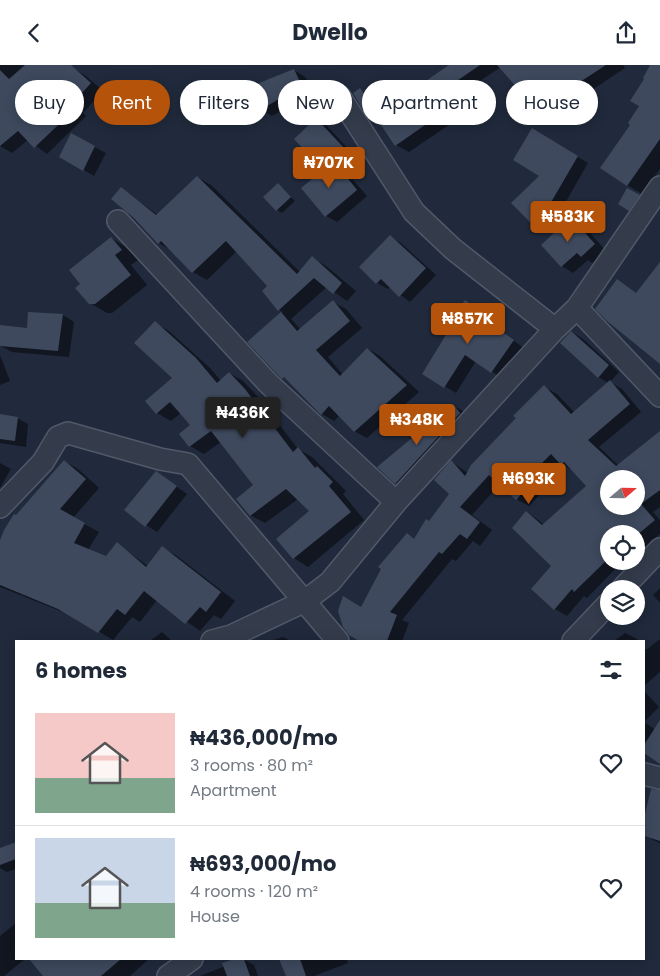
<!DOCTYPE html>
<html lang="en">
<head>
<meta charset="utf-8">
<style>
	body { margin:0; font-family:Poppins,sans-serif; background:#f6f6f7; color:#1f2937; height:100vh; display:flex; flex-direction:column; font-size:19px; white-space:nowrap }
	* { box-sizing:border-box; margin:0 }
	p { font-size:16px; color:#747a83 }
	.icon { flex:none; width:28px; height:28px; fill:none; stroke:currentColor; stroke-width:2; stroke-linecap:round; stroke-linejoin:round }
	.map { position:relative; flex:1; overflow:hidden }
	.drawer { position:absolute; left:15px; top:575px; width:630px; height:320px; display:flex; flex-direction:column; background:#fff; border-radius:0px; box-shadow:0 2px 12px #0003 }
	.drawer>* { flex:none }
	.banner { position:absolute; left:15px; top:15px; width:630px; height:45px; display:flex; gap:10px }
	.needle { width:32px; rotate:70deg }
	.fabs { position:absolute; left:600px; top:405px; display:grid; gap:10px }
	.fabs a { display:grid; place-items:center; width:45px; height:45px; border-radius:50%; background:#fff; box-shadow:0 2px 12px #0003; font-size:25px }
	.price { position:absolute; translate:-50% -42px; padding:0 11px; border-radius:5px; background:#b45309; color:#fff; font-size:16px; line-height:32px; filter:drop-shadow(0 1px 2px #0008) }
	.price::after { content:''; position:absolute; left:50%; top:30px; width:15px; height:11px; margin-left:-8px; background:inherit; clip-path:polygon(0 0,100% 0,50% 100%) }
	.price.on { background:#222; color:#fff }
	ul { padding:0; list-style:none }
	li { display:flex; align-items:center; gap:15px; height:125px; padding:0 20px }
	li+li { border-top:1px solid #e0e1e3 }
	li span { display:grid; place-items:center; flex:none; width:140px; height:100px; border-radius:0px; color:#555 }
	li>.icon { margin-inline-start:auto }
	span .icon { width:60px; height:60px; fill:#fffc; stroke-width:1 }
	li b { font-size:21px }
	h2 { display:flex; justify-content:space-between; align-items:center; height:60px; padding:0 20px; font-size:21px }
	.chip { padding:0 18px; border-radius:22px; background:#fff; box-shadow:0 2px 12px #0003; font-size:18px; line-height:45px }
	.chip.on { background:#b45309; color:#fff }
	header { display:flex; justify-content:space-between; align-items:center; height:65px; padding:0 20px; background:#fff; font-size:22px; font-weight:700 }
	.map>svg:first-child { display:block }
</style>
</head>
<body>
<header><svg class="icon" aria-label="back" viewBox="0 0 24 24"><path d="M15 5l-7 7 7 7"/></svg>Dwello<svg class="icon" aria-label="share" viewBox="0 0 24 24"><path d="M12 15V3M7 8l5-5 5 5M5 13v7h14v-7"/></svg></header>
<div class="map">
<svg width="660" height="911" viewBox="0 0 660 911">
	<rect width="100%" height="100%" fill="#202a3c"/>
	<!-- shadow -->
	<path fill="#0007" fill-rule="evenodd" d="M0 0H68L86 11 103 26 83 48 86 51 47 89 28 75 12 88 0 81Z
		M452 0H623L625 3 574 37 566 32 548 48 535 41 501 2 463 27 474 43 409 87 396 80Z
		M651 0H660V104L642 129 627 120 632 60 641 41Z
		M294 5 305 12 322 37 308 46 298 36 272 51 261 44Z
		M360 25 365 28 375 40 368 45 363 42Z
		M316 54 327 61 355 91 343 103 367 131 337 157 326 151V105Z
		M532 65 588 98 548 168 537 162 513 138 541 111Z
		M71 70 106 88 94 111 61 91Z
		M197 112 211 120 300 207 312 193 326 201 356 226 347 236 327 222 291 254 301 265 333 237 346 244 362 263 328 292 343 310 368 284 380 291 419 327 367 373 354 366 340 350 334 356 322 349 292 318 278 308 249 277 283 247 279 245 269 221 237 186 207 215 193 207 172 186 159 178 121 124 158 150Z
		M278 120 295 136 282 148 277 145Z
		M627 124 644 134 634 147 619 139Z
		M572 154 583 160 606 186 592 198 588 195 573 208 562 201 543 180Z
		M390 172 401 178 436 210 410 237 390 222 388 224 377 218 361 202Z
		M111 173 128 183 138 195 131 200 147 220 112 248H107L90 238 82 219Z
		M465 236 500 259 497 264 524 283 503 314 476 296 456 328 423 308Z
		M63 250 74 257 69 292 12 287 1 281Z
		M155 258 169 266 210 303 221 316 229 308 243 316 259 333 298 384 312 392 346 426 343 429 364 455 308 502 294 493 278 474 310 446 298 434 265 458 250 450 255 420 221 377 204 389 190 381 192 360 181 348 171 356 157 348 174 313Z
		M572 267 583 274 619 307 610 317 622 324 641 347 599 382 619 401 660 373V442L653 447 660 455V469L636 490V469H609V496H629L622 502 619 500 587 533 584 531 567 551 555 544 553 501 527 447 545 460 588 421 574 406 561 399 540 420 544 425 529 441 516 434 500 419 472 450 492 465 480 481 473 476 456 496 452 494 402 555 409 558 402 576H362L349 569 362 544 451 428 452 397 468 408 544 322 557 329 574 347 609 318 598 312ZM609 414H636V441H609Z
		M0 290 10 316 0 320Z
		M454 341 470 350 413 428 396 418 379 402Z
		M0 351 17 353 28 359 26 382 0 378Z
		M64 396 78 404 99 423 73 453 99 467 88 485 106 492 117 479 148 501 163 483 177 491 235 536 221 554 214 550 200 566 157 535 140 557 132 552 113 575 73 551 0 522V480L16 452Z
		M0 398 11 404 0 423Z
		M156 407 187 429 157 467 146 460Z
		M660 523V538L653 530Z
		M162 567 172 576H150Z
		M625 568 637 574 639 576H614Z
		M283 572 291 576H270Z
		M660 574V607L644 621V582L646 585Z
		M644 626 659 642 644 657 660 668V697L644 686Z
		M649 734 660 737V778L644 771V758Z
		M16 778V804L7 807 0 803V784Z
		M16 858V894H25L4 911H0V871Z
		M31 894H149L130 911H45Z
		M243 894 254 900 258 911H200Z
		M281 894H346L348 898 314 911H288Z"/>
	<!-- building -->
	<path fill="#3e495e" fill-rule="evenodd" d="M25 0H71L91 18 71 40 75 44 34 83 18 66 0 81V5L9 14Z
		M449 0H480L451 20 461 35 395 81 375 51Z
		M497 0H606L560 30 554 24 534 42Z
		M650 0H660V74L627 121 600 103 630 60 628 58 639 41 630 36 644 14 643 13Z
		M294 4 302 21 260 45 250 32 259 18Z
		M308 19 318 34 302 44 293 29Z
		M360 23 370 37 362 43 353 28Z
		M316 53 345 84 323 105 294 74Z
		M532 63 578 91 536 163 511 138 539 111 513 95Z
		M71 68 95 81 83 106 59 92Z
		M334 96 357 125 325 152 301 123Z
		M197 111 297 209 312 191 342 218 333 229 314 213 278 246 262 226 267 221 226 176 192 208 161 176 158 179 134 153 111 134 121 122 156 150Z
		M278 118 291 132 276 146 263 132Z
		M627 123 640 130 629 146 618 139Z
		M571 152 595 179 581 192 577 188 561 202 541 180Z
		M390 170 426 203 399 232 381 214 376 219 359 202Z
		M111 172 122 185 115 190 131 210 95 239H89L75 223 80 219 69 205Z
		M660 197V299L607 256 595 244 617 214 636 228Z
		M333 235 350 256 316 285 340 311 367 283 407 320 354 367 329 341 321 350 284 312 282 314 277 309 247 277 281 247 297 266Z
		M465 235 490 252 486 256 514 275 491 308 465 290 444 323 422 309 451 261 448 259Z
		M28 247 63 249 58 286 0 281V260L27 263Z
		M155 256 196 293 217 318 229 307 245 324 293 387 298 382 315 403 317 401 333 417 329 421 351 447 293 494 276 474 309 446 286 424 250 451 236 434 253 420 211 366 189 382 179 369 190 360 170 337 156 349 145 336 172 313 134 278Z
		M571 266 609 300 598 313 560 278Z
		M610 315 630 339 588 375 616 401 660 366V425L641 439 655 455 636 471V469H609V493L574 527 572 524 554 545 531 524 551 501 512 463 526 446 542 460 586 421 564 397 561 400 551 389 528 412 533 417 516 435 489 410 460 442 480 457 467 474 460 469 442 489 439 487 390 547 397 550 387 576H359L349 570 343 562 338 546 343 531 361 542 381 504 378 502 407 468 414 474 426 454 429 456 449 429 434 415 451 395 465 411 471 400 516 353 513 351 544 320 571 349ZM609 414H636V441H609Z
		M453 339 460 348 395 419 377 402Z
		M0 349 18 352 15 376 0 374Z
		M64 395 86 414 60 444 85 458 74 478 106 491 117 477 146 502 162 481 221 527 206 547 200 542 185 559 144 526 125 550 117 544 98 568 58 544 0 520V475L4 465 14 449 16 450Z
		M156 406 177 421 145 462 124 445Z
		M660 655V699L644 688V680Z
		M651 724 660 725V776L644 771V753Z
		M16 777V794L0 800V783Z
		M29 894H121L101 911H43Z
		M234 894H244L250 911H227L222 898Z
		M279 894H300L306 911H286Z"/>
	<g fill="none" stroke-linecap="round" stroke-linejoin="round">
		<defs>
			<path id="street" d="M340 32 414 147 453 184 555 264
				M118 156 268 318 396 437
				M577 243 660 331
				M0 442 43 397 58 372 68 368 160 394 188 399 338 576
				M622 524 660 484
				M212 576 231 571 305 536 330 517 396 437 555 264 577 243 660 122
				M573 576 609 538
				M644 709 660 713
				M168 911 192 894"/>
		</defs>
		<!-- street casing -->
		<use href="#street" stroke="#515969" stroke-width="24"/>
		<!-- street -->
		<use href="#street" stroke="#343c4c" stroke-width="21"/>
	</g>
</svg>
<div class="fabs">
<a><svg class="needle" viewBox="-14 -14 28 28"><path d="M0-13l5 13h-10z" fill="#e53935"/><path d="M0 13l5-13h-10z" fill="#747a83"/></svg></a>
<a><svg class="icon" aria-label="locate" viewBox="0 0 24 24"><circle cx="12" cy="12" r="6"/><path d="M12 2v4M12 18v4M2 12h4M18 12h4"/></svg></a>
<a><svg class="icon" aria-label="layers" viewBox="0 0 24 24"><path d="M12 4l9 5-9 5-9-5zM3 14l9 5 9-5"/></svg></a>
</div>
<b class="price" style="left:329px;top:124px">₦707K</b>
<b class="price" style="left:568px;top:178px">₦583K</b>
<b class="price" style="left:468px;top:280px">₦857K</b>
<b class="price on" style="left:243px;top:374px">₦436K</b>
<b class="price" style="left:417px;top:381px">₦348K</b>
<b class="price" style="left:529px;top:440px">₦693K</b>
<div class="banner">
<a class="chip">Buy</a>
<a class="chip on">Rent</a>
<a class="chip">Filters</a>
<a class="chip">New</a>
<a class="chip">Apartment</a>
<a class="chip">House</a>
</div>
<section class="drawer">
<h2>6 homes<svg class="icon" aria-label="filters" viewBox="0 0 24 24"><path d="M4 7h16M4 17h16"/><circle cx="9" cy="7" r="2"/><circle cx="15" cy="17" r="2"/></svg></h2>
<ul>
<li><span style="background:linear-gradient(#f6c9c9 65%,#7fa58c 0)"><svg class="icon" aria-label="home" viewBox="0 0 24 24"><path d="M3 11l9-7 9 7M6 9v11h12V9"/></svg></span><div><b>₦436,000/mo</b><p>3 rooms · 80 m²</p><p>Apartment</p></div><svg class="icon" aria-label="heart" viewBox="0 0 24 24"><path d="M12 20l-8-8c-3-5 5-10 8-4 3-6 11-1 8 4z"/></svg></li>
<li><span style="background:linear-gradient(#c9d6e8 65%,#7fa58c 0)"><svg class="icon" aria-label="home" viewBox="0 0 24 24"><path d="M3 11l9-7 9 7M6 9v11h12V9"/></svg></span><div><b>₦693,000/mo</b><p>4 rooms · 120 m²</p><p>House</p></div><svg class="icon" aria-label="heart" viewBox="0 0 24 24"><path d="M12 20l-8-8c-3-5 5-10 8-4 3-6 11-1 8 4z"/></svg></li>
</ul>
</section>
</div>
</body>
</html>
